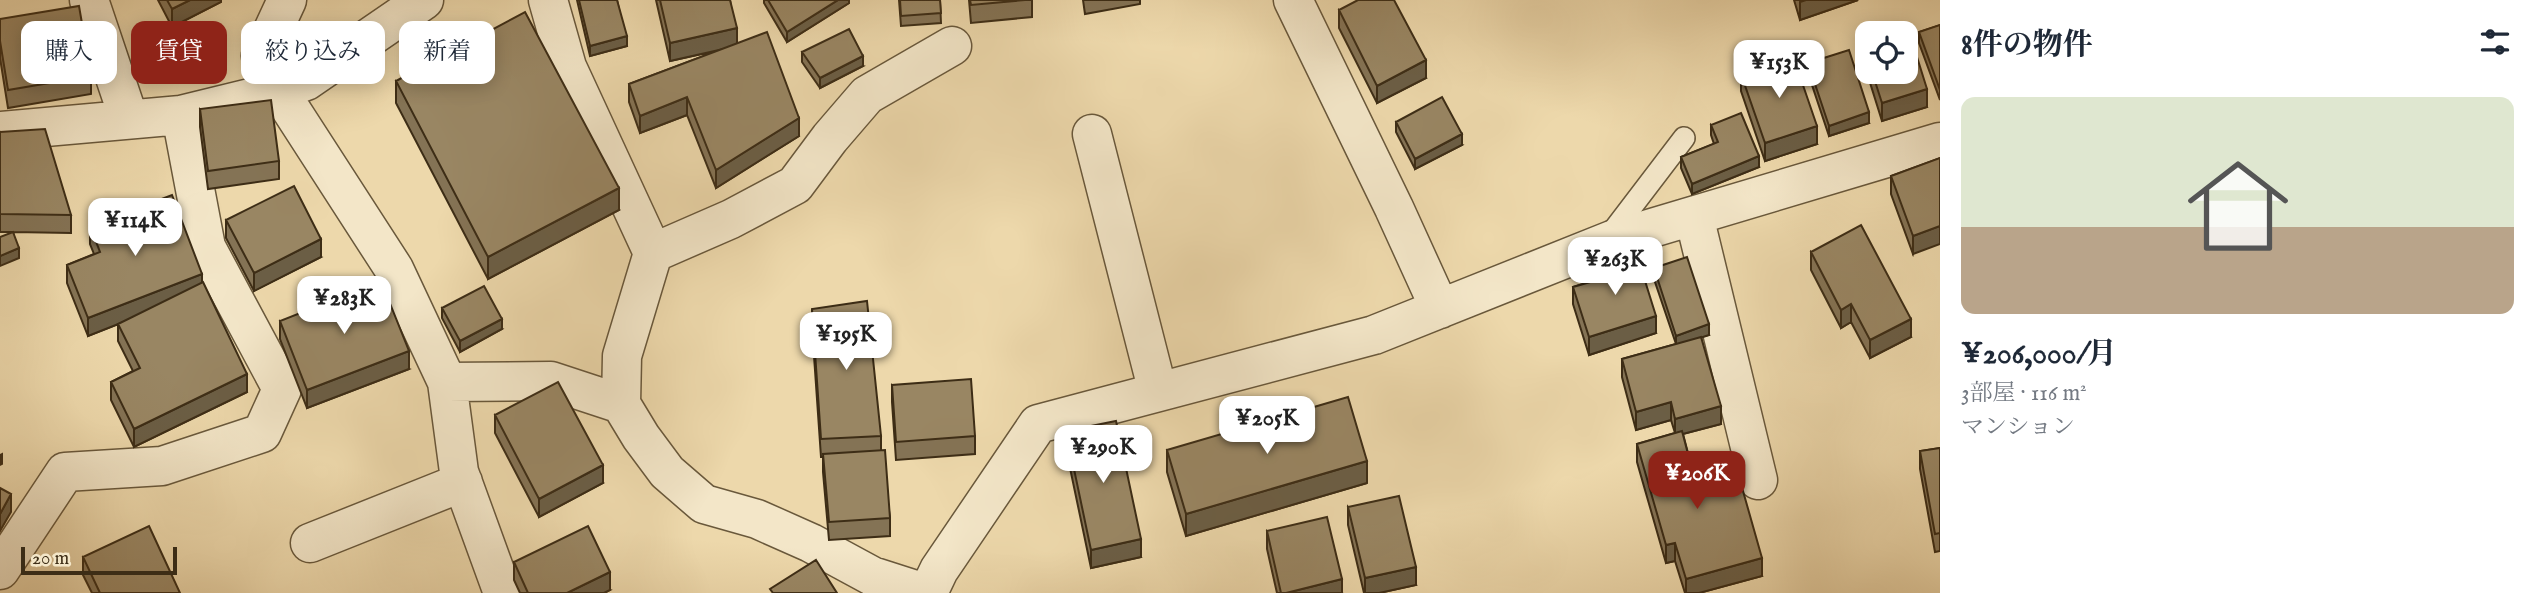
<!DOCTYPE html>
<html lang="ja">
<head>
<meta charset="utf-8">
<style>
	body { margin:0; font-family:"IM FELL English","Noto Serif JP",serif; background:#f6f6f7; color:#1f2937; height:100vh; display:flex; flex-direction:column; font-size:26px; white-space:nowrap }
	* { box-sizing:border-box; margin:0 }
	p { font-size:23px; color:#747a83 }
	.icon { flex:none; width:38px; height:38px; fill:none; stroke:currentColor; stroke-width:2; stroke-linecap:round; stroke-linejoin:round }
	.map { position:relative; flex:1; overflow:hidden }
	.panel { display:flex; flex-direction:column; background:#fff; width:595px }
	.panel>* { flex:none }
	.guide { position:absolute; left:21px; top:21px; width:665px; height:63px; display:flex; gap:14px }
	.fabs { position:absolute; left:1855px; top:21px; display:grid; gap:14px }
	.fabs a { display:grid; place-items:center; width:63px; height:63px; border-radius:14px; background:#fff; box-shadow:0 4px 18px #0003; font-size:35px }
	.scale { position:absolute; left:21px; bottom:18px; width:156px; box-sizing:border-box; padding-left:7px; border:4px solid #3d2d16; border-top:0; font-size:19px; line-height:24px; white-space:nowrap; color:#3d2d16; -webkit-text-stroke:5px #f3e6c8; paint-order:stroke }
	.price { position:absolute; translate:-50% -60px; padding:0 16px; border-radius:14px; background:#fff; color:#222; font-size:23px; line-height:46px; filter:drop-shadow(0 2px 4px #0008) }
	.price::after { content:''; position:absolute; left:50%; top:42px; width:21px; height:16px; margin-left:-10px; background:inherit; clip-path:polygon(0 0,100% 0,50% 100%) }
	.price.on { background:#8f2418; color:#fff }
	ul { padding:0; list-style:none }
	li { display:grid; align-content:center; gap:14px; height:371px; padding:0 21px }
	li+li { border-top:2px solid #e0e1e3 }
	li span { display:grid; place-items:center; height:217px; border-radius:14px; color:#555 }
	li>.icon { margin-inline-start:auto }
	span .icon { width:126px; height:126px; fill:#fffc; stroke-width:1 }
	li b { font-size:30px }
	h2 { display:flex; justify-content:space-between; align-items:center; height:84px; padding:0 21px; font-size:30px }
	.pill { padding:0 24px; border-radius:14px; background:#fff; box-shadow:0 4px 18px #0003; font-size:24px; line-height:63px }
	.pill.on { background:#8f2418; color:#fff }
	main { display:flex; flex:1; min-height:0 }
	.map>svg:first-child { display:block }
</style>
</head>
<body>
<main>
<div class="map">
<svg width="1940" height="593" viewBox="0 0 1940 593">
	<rect width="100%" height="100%" fill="#edd8ab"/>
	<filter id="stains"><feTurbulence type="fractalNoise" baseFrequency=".00286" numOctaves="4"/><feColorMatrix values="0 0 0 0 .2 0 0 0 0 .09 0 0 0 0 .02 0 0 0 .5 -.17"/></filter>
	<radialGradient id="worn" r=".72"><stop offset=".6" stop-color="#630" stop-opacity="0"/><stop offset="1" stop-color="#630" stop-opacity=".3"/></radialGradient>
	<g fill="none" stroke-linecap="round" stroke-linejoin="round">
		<defs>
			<path id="lane" d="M1607 239 1684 138"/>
			<path id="street" d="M89 0 129 119
				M287 0 261 56 279 91 394 269 447 382 459 472 503 593
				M548 0 567 67 653 253 622 356 621 404 641 437 667 472 704 504 757 519 811 543 872 576 925 593
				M1293 0 1394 208 1440 309
				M0 131 181 115 279 91 306 81 424 0
				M1092 134 1158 392
				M1694 216 1758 480
				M653 253 731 219 795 185 830 138 867 95 952 46
				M447 382 551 381 621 404
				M310 543 463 482
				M0 570 65 472 162 466 262 433 282 389 206 247 181 115
				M928 593 939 570 1038 424 1374 335 1612 240 1940 142"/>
		</defs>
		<!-- lane casing -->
		<use href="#lane" stroke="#69583b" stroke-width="24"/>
		<!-- street casing -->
		<use href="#street" stroke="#69583b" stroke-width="41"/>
		<!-- lane -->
		<use href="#lane" stroke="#f3e6c8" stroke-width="21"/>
		<!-- street -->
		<use href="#street" stroke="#f3e6c8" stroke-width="38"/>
	</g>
	<!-- wall -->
	<path fill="#847355" stroke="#3d2d16" stroke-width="2" d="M158 0H221V2L172 27Z
		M577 0H617L627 46 590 56Z
		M656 0H730L737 43 799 136 716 188 687 115 640 133 629 102V84L720 50 670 61Z
		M764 0H849V3L787 42 764 3Z
		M899 0H940L941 23 901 26Z
		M969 0H1032V17L971 23Z
		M1083 0H1140V4L1085 14Z
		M1794 0H1858L1800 20Z
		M1339 10 1426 78 1377 103 1339 28Z
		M0 19 91 76V94L8 108 0 58Z
		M1940 25V100L1919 43V32Z
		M1867 37V72H1906L1927 107 1882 121 1862 57V39Z
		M802 52 863 66 820 88 802 62Z
		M1808 63 1869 123 1829 136 1808 73Z
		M1741 74 1817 144 1765 161 1741 91Z
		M396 81 619 210 488 279 396 103Z
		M200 109 279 161V179L208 189 200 127Z
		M1396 122 1462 145 1415 169 1396 132Z
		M1711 125 1759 167 1692 194 1681 168V157L1714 144 1711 135Z
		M0 132 71 215V233L13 232 19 258 12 232H0Z
		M1940 158 1913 254 1891 194V176Z
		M226 220 321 257 254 291 226 238Z
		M90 226 202 283 247 392 134 447 111 400V382L133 371 118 341V324L88 336 67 283V265L94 254 90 244Z
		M1811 252 1911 337 1870 358 1851 322 1841 328 1811 270Z
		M1599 264 1656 333 1589 355 1573 304V287L1599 279Z
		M1654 268 1709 335 1701 337 1721 424 1683 434 1699 496 1762 576 1699 593H1685L1675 561 1666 563 1637 462V444L1675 433 1671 420 1636 430 1622 377V359L1676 344 1654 279Z
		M442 308 502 329 460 352 442 318Z
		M812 309 881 436V450L890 518V536L829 540 823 472V457H821L812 327Z
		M280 321 409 369 307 408 280 339Z
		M892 385 975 436V454L896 460 892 402Z
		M495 415 603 483 539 517 495 433Z
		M1066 431 1141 557 1091 568 1066 449Z
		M1940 448V551L1935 552 1920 469V451Z
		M1167 450 1367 483 1186 536 1167 472Z
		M1348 507 1416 585 1379 593H1364L1348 525Z
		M1267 531 1342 593H1277L1267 549Z
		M83 557 180 593H92L83 575Z
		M514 562 610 590 604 593H520L514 580Z"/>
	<!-- shaded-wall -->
	<path fill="#6b5e45" stroke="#3d2d16" stroke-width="2" d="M190 0H221V2L172 27V9Z
		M838 0H849V3L787 42V32Z
		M1806 0H1858L1800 20V2Z
		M737 28V46L670 61V43Z
		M627 36V46L590 56V46Z
		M863 56V66L820 88V78Z
		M1426 60V78L1377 103V86Z
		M1927 89V107L1882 121V103Z
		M687 97V115L640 133V116Z
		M1869 112V123L1829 136V126Z
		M799 118V136L716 188V170Z
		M1817 126V144L1765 161V143Z
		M1462 134V145L1415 169V159Z
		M1759 156V167L1692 194V184Z
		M619 188V210L488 279V257Z
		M1940 226V244L1913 254V236Z
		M321 239V257L254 291V273Z
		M19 248V258L0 266V256Z
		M202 274V291L88 336V318Z
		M1851 304V322L1841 328V310Z
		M1656 316V333L1589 355V337Z
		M502 319V329L460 352V341Z
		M1911 319V337L1870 358V340Z
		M1709 324V335L1676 346V336Z
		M409 351V369L307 408V390Z
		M247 374V392L134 447V429Z
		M1671 402V420L1636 430V412Z
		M1721 406V424L1675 436V419Z
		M2 454V464L0 465V455Z
		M1367 461V483L1186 536V514Z
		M603 465V483L539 517V499Z
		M11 494V512L0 531V514Z
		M1141 539V557L1091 568V550Z
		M1675 543V561L1666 563V545Z
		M1762 558V576L1699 593H1686V579Z
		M1416 567V585L1379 593H1365V578Z
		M610 572V590L604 593H567Z
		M1342 579V593H1286Z"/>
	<!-- building -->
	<path fill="#998663" stroke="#3d2d16" stroke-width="2" d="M167 0H190L172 9Z
		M579 0H617L627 36 590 46Z
		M660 0H730L737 28 670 43Z
		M768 0H838L787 32Z
		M900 0H940L941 13 901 16Z
		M970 0H1025L971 5Z
		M1358 0H1394L1426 60 1377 86 1339 10Z
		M79 6 91 76 8 90 0 41V19Z
		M525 12 619 188 488 257 396 81Z
		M1907 25 1927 89 1882 103 1872 72H1906V33H1880Z
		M1940 25V90L1919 32Z
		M849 29 863 56 820 78 802 52Z
		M767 32 799 118 716 170 687 97 640 116 629 84Z
		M1867 37V55L1862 39Z
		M1849 50 1869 112 1829 126 1808 63Z
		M1793 56 1817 126 1765 143 1741 74Z
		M1442 97 1462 134 1415 159 1396 122Z
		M271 100 279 161 208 171 200 109Z
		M1741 113 1759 156 1692 184 1681 157 1718 142 1711 125Z
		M45 129 71 215 0 214V132Z
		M1940 158V226L1913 236 1891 176Z
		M294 186 321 239 254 273 226 220Z
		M172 195 202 274 88 318 67 265 100 252 90 226Z
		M1861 225 1911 319 1870 340 1851 304 1841 310 1811 252Z
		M13 232 19 248 0 256V237Z
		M1636 252 1656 316 1589 337 1573 287 1604 278 1599 264Z
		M1687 257 1709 324 1676 336 1654 268Z
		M381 281 409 351 307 390 280 321Z
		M203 282 247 374 134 429 111 382 140 368 118 324Z
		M484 286 502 319 460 341 442 308Z
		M867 301 881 436 821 439 812 309Z
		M1701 337 1721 406 1675 419 1671 402 1636 412 1622 359Z
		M971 379 975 436 896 442 892 385Z
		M558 382 603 465 539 499 495 415Z
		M1348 397 1367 461 1186 514 1167 450Z
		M1116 421 1141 539 1091 550 1066 431Z
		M1682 431 1699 496 1741 484 1762 558 1686 579 1675 543 1666 545 1637 444Z
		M1940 448V533L1935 534 1920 451Z
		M885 450 890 518 829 522 823 454Z
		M0 488 11 494 0 514Z
		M1399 496 1416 567 1365 578 1348 507Z
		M1327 517 1342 579 1286 593H1281L1267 531Z
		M149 526 180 593H100L83 557Z
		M588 526 610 572 567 593H528L514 562Z
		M816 560 837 593H773L770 589Z"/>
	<rect width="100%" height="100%" filter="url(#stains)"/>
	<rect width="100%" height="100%" fill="url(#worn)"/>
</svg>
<div class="fabs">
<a><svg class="icon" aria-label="locate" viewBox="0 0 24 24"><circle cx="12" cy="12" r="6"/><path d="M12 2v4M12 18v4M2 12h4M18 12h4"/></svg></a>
</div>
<div class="scale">20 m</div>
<b class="price" style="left:1779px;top:100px">¥153K</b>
<b class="price" style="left:135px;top:258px">¥114K</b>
<b class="price" style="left:1615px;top:297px">¥263K</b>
<b class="price" style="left:344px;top:336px">¥283K</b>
<b class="price" style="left:846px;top:372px">¥195K</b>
<b class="price" style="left:1267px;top:456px">¥205K</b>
<b class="price" style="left:1103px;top:485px">¥290K</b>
<b class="price on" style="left:1697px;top:511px">¥206K</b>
<div class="guide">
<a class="pill">購入</a>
<a class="pill on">賃貸</a>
<a class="pill">絞り込み</a>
<a class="pill">新着</a>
</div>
</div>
<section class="panel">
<h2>8件の物件<svg class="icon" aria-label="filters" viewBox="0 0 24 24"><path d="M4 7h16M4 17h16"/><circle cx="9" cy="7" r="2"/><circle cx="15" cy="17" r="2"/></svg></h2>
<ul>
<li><span style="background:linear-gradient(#dfe7d0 60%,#b9a48a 0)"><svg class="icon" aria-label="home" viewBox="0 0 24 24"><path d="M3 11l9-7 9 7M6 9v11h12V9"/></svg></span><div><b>¥206,000/月</b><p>3部屋 · 116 m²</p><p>マンション</p></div></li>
</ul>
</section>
</main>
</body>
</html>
